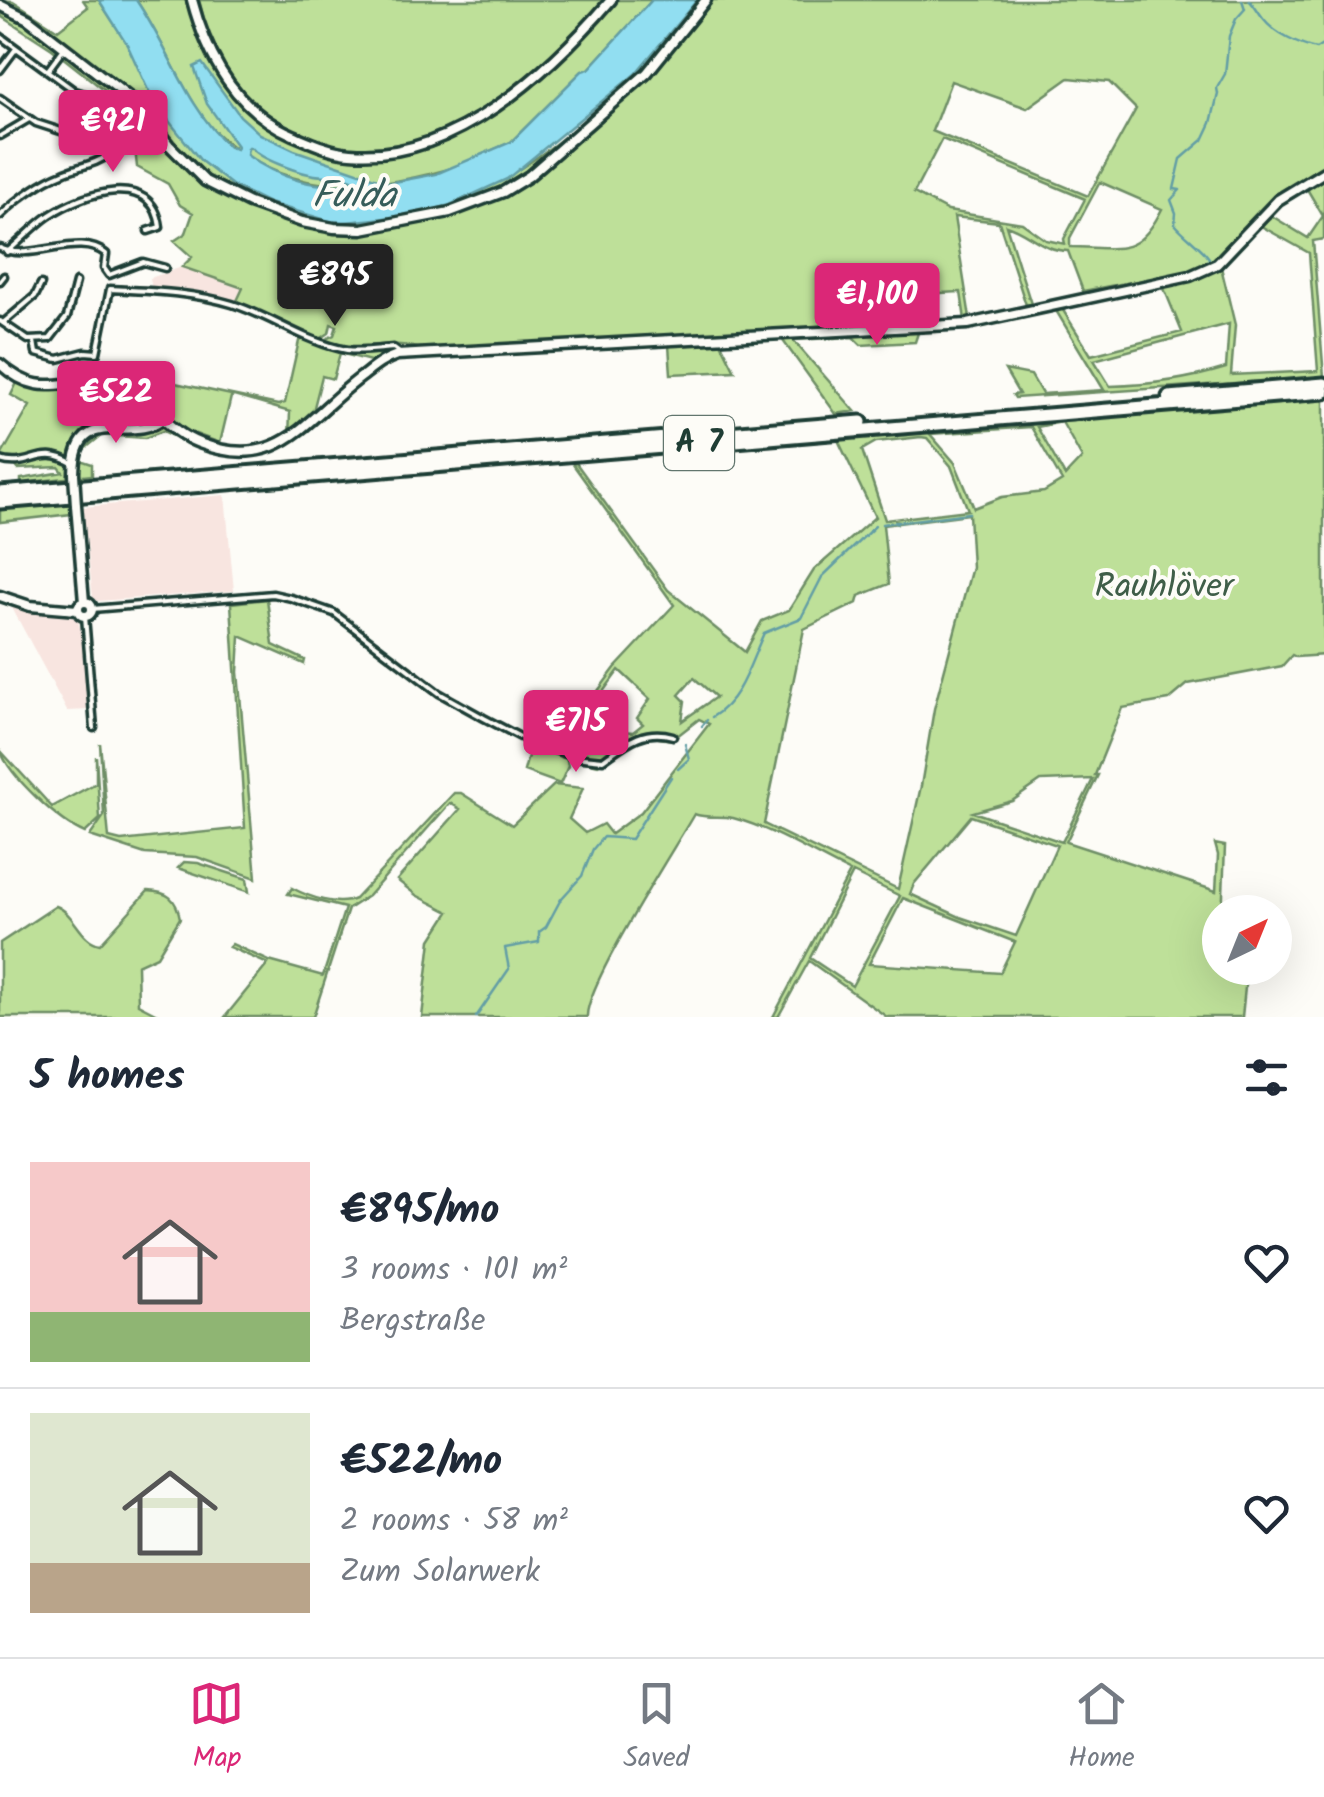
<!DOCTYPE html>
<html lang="en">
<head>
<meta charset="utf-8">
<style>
	body { margin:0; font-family:Kalam,sans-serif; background:#f2f2f3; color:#1f2937; height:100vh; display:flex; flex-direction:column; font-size:38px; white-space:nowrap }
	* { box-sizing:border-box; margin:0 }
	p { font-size:32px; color:#747a83 }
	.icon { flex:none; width:55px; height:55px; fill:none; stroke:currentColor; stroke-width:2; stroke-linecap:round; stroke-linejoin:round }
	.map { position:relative; height:1017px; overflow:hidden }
	.sheet { display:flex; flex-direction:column; background:#fff; flex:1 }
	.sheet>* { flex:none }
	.needle { width:65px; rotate:43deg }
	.controls { position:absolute; left:1202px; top:895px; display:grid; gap:20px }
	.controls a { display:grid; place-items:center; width:90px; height:90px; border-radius:50%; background:#fff; box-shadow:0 10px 40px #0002; font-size:50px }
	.price { position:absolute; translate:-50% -85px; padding:0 22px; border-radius:10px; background:#db2777; color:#fff; font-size:32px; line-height:65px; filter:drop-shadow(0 2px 5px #0008) }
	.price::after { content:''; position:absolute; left:50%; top:60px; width:30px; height:22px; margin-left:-15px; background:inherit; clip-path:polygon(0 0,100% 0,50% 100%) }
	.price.current { background:#222; color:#fff }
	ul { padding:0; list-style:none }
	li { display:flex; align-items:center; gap:30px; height:250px; padding:0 30px }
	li+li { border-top:2px solid #e0e1e3 }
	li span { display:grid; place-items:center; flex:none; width:280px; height:200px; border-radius:0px; color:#555 }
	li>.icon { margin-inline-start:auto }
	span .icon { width:120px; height:120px; fill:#fffc; stroke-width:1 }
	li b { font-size:42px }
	h2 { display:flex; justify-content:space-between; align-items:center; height:120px; padding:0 30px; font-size:42px }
	.menu { display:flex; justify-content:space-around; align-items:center; height:140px; border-top:2px solid #e0e1e3; background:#fff; font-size:28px; color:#747a83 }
	.menu a { display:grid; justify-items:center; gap:5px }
	.menu .current { color:#db2777 }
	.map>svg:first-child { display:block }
</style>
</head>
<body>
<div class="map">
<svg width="1324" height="1017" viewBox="0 0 1324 1017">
	<rect width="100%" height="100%" fill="#fdfcf7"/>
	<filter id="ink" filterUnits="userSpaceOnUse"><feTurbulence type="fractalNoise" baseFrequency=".01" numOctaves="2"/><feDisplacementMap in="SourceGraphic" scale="20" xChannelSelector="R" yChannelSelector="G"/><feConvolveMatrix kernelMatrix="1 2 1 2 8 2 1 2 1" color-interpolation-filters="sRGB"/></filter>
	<g filter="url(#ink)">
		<!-- built -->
		<path fill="#f8e5e0" d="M182 267 244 288 236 303 176 290 152 289 150 278Z
			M225 495 234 591 98 601 93 598 83 507Z
			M10 604 39 613 70 615 78 620 84 645 90 710 67 711Z"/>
		<!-- green -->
		<path fill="#bee099" stroke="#6e8e66" stroke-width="2.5" fill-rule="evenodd" d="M0 0 13 1 58 30 88 7 83 0H99C129 48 163 92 196 137 207 152 219 175 233 186 248 197 272 204 289 210 446 266 610 115 697 0H1324V170C1300 180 1277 195 1259 214 1245 228 1232 247 1216 260 1195 275 1167 278 1142 284L1136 281 1083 291 1068 251C1043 251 1029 232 1006 225L1031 304 1026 305 999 222 954 217 970 318 965 320 961 292 940 293 921 311V324L915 342 861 345 853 337 793 340 855 411 836 414 776 331 420 349C389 338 354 353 324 340L334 335 337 326 331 324 329 333 320 339 236 303 243 288 182 267 192 257 174 241 186 233 193 213 180 205 168 184 137 167 134 139 83 111 104 90 52 49 0 15ZM1069 78 1109 82 1136 109 1088 196 932 131 951 81 1027 108ZM942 139 1085 199 1064 239 1065 244 1046 240 1022 223 948 211 914 193ZM1100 182 1162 209C1137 259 1119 247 1070 247V238Z
			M136 0H188L204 50 211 45 199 0H652L589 69 582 71 511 142 481 155 482 159C405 184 317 204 245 155 231 145 221 139 210 126 180 88 164 41 136 0Z
			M1324 174V239L1313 241 1324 377 1015 398 1013 395 1019 394 1005 370 1031 375 1042 394 1104 390 1055 309 1061 307 1091 355 1182 332 1163 286 1195 279 1220 264 1267 213 1308 238 1323 216 1304 184ZM1261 226 1309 253 1318 371 1231 375 1235 325 1221 267ZM1229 324 1226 368C1187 380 1150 385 1110 386L1094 360Z
			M305 337 347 352H381L384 356 374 362 340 353 333 379 322 376 312 415 289 438 290 412 234 396 231 397 220 443 193 433 185 442 163 431 145 438 102 435 82 451 80 460 92 464V475L21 483V479L63 472 59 467 18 469 13 462 0 458 30 406 11 395 17 383 40 388 46 383 110 369 278 405 285 403 299 341Z
			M714 342 721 343 735 371 671 374 669 345Z
			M1324 396V655L1296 657 1292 655 1282 666 1188 684 1169 700 1122 708 1095 775H1098L1066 842 1216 891 1218 855 1215 844 1225 846 1220 968H1247L1242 1017H887L809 961 778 1017H773L850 872C813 854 774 829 733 818 720 815 708 819 694 814 674 849 585 986 587 1017H422L431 940 449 912 416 895 397 880 460 809 450 803 368 896 348 909 313 1017H225L268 964 229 947 232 944 269 961 323 976 345 908 288 894 292 888C309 897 337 907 355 899L454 793H461L512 825 554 785 583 788 569 819 585 833 603 824 611 834 641 812 709 724 699 719 672 740 645 736 598 765 566 757 568 766 560 784 524 771 528 756 535 747 556 754 566 747 592 699 615 668 674 605 572 463H576L668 590 745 652 762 621 789 610 814 570 875 517 838 440 845 436 1072 421V416ZM1062 422 1082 458 1065 476 1037 427ZM1031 427 1062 481 1044 492 1002 497 974 508 955 463 930 434ZM921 437 927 438 951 466 968 510 885 520 862 450 876 442ZM969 514 972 567 934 709 921 786 898 889 764 824 804 629 857 603 859 596 889 584 883 525ZM619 670 650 699 637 718 643 724 633 732 602 729 589 717 591 708ZM694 678 716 697 682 721 685 701 679 695ZM1093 779 1062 842 973 812 1012 801 1041 781ZM971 816 1057 845 1016 936 960 917 910 894 914 884ZM853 873 900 896 852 986 810 958ZM903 898 1015 942 1000 973 869 964Z
			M72 501 71 514 0 522V508Z
			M267 599 273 645 305 660 304 664 240 636 238 672 256 878 197 857 145 854 90 836 104 816 100 743 109 838 121 841 245 828 231 603Z
			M0 750 52 807 96 783V756L100 819 85 833C59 822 10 777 0 750Z
			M184 862 198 863 247 879 249 892 178 868Z
			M148 891C168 892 176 898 180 918L157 956 137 965 138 1004 163 1017H0V943L56 906C75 913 80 941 100 944Z"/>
		<!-- water -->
		<path fill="#91def1" stroke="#639ea5" stroke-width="2.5" fill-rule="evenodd" d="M99 0H136C169 48 186 106 229 147L236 149 237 146 207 104 194 67 202 63 240 116 260 134 294 150 389 183 436 174 511 142 582 71 589 69 652 0H697L635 74 507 179 450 205 414 215 336 223 269 203 232 185 201 161 153 101 127 44ZM248 148H252C260 159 295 171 309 174 325 178 343 174 356 182 320 192 276 177 247 155Z"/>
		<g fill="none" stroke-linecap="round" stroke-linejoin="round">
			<!-- stream -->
			<path stroke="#639ea5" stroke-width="2.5" d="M1249 0C1256 7 1258 13 1264 20 1275 34 1299 45 1316 49L1324 44
				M1208 263 1209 258C1199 244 1186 237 1175 224L1176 213 1171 200 1180 190 1174 189 1181 159 1203 140 1211 123 1218 94 1217 88 1225 74 1229 36 1236 19 1245 9 1242 0
				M882 524 969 513
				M712 717C742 699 750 662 764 633L801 618 822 577 875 526
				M702 726 707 720
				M678 769 689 759 685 744
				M476 1017 509 969 505 948 539 942V932L546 927 561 899 582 876 593 849 603 837 631 839 671 777"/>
			<defs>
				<path id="street" d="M0 36 75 91 95 97
					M0 70 15 50
					M48 70 65 47
					M0 98 36 123 104 145 109 154C96 165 78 166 63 173 40 182 18 199 0 216
					M0 136 29 119
					M0 248C32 263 79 231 106 254L104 268 109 275 143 262 165 268
					M7 252C22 240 35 225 50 215 83 193 153 170 160 227L148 231
					M0 281 4 276
					M0 321 28 340 50 339 67 317 76 282
					M3 323 35 296 41 284
					M34 341 36 353 58 359 85 352 97 353 110 289C152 291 192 292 232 304 271 316 307 343 347 350 363 352 378 349 393 348L401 354
					M0 460C31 470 39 443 74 464
					M92 609 273 594 291 598 334 613 439 693 484 718 522 738 574 757 603 760C626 743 643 728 673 736
					M85 616 94 728"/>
				<path id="secondary" d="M192 0C207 57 237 111 293 135 312 143 331 152 351 153 453 162 550 71 611 0
					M0 5 28 19 135 102 169 145 205 181 249 203 302 222 334 228 362 229 450 212 503 192 529 176 647 73 706 0
					M0 364C47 406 69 370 116 386 148 398 167 431 199 443 281 474 306 417 364 375 374 367 384 359 397 355L968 324 1190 276 1217 264 1278 200 1324 172
					M74 474C75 401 132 446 163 418
					M76 505 84 602
					M0 596 30 606 77 610
					M78 609a7 7 0 1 1 14 0a7 7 0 1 1-14 0Z"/>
				<path id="highway" d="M1169 397 1324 384
					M0 493 861 422
					M0 502 1324 392"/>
			</defs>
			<!-- street casing -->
			<use href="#street" stroke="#1f3d34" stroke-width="11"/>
			<!-- secondary casing -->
			<use href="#secondary" stroke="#1f3d34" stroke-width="15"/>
			<!-- highway casing -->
			<use href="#highway" stroke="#1f3d34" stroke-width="19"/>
			<!-- street -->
			<use href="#street" stroke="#fdfcf7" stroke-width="4"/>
			<!-- secondary -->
			<use href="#secondary" stroke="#fdfcf7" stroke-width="8"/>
			<!-- highway -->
			<use href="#highway" stroke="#fdfcf7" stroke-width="11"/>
			<defs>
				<path id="secondary-bridge" d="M74 474 76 505"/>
			</defs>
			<!-- secondary-bridge casing -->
			<use href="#secondary-bridge" stroke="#1f3d34" stroke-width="15" stroke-linecap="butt"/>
			<!-- secondary-bridge -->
			<use href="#secondary-bridge" stroke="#fdfcf7" stroke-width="8"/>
		</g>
	</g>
	<g text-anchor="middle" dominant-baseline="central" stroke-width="8" stroke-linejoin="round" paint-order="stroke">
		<!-- shield labels -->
		<rect fill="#fdfcf7" stroke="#62766e" stroke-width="2.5" x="664" y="416" width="70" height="54" rx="8"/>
		<g font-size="32" font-weight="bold" fill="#1f3d34">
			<text x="699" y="443">A 7</text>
		</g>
		<!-- park labels -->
		<g font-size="35" fill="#3f5e48" stroke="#fdfcf7">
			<text x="1164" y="588">Rauhlöver</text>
		</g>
		<!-- water labels -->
		<g font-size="38" font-style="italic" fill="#365d5a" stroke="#fdfcf7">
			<text x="354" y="197">Fulda</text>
		</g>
	</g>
</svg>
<div class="controls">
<a><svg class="needle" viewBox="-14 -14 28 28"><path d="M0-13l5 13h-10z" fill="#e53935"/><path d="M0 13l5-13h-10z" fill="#747a83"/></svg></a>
</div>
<b class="price" style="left:113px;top:175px">€921</b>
<b class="price current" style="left:335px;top:329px">€895</b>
<b class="price" style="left:877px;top:348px">€1,100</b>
<b class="price" style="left:116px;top:446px">€522</b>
<b class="price" style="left:576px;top:775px">€715</b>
</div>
<section class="sheet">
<h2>5 homes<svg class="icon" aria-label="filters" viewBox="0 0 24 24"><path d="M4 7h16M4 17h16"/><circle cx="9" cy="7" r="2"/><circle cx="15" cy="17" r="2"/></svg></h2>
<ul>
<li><span style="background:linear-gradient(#f6c9c9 75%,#8fb573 0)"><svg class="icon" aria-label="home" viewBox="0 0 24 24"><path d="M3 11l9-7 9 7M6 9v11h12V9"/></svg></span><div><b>€895/mo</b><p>3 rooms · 101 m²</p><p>Bergstraße</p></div><svg class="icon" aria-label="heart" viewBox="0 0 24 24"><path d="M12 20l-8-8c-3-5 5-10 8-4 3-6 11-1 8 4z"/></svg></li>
<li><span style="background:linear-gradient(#dfe7d0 75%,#b9a48a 0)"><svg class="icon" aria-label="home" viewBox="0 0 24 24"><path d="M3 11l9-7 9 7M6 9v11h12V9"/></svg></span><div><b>€522/mo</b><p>2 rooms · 58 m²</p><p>Zum Solarwerk</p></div><svg class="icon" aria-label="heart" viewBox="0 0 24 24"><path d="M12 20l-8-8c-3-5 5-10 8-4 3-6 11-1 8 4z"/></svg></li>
</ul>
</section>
<nav class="menu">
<a class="current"><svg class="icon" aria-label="map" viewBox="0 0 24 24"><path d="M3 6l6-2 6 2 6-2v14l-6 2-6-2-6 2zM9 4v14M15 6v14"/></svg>Map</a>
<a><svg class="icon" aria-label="saved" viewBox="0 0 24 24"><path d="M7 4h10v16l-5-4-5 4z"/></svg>Saved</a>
<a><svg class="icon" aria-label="home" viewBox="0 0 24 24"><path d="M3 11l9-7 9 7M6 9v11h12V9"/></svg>Home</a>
</nav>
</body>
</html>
